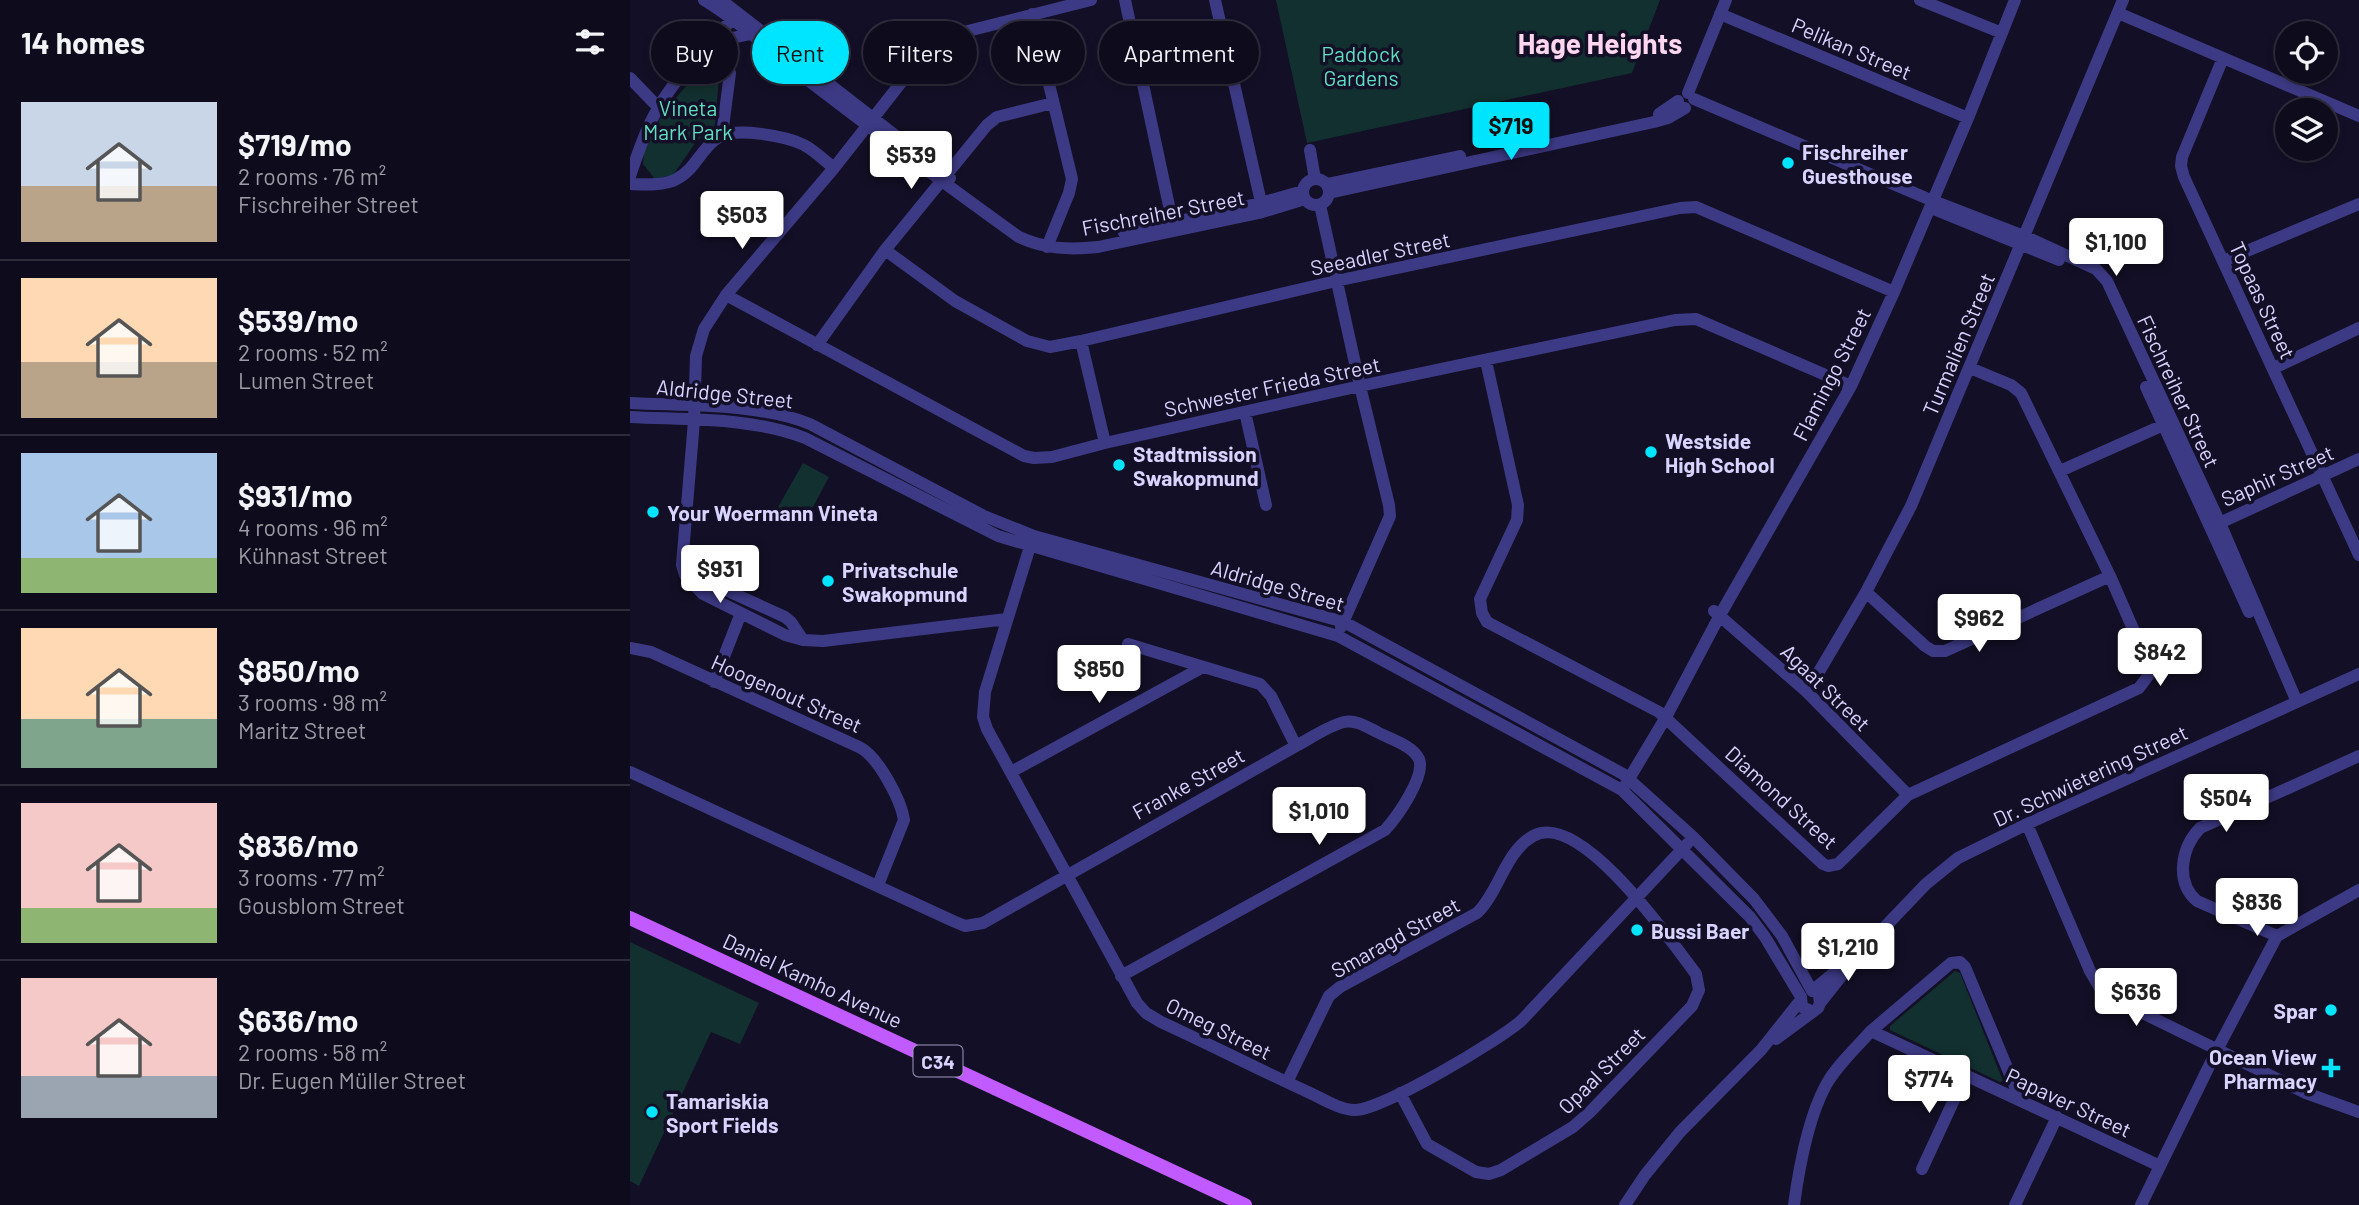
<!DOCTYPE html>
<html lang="en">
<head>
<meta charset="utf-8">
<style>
	body { margin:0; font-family:Barlow,sans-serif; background:#1c1929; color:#f1f3f6; height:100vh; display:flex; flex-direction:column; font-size:26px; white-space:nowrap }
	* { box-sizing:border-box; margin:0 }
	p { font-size:23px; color:#9b9ba3 }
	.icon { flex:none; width:38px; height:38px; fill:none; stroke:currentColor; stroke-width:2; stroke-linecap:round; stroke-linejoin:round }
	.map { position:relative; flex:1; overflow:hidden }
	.side { display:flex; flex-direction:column; background:#0e0b1c; width:630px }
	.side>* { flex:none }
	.banner { position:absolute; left:21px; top:21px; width:665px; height:63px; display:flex; gap:14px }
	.controls { position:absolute; left:1645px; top:21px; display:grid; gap:14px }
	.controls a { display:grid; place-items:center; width:63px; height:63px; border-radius:50%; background:#0e0b1c; box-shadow:0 4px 10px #0003,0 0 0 2px #2e2b3b; font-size:35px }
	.price { position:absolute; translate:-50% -60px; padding:0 16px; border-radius:7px; background:#fff; color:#222; font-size:23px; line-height:46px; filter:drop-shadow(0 2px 4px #0008) }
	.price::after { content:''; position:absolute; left:50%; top:42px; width:21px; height:16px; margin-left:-10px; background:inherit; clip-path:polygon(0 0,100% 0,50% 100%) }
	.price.current { background:#00e5ff; color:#111 }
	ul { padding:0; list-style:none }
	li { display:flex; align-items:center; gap:21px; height:175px; padding:0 21px }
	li+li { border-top:2px solid #2e2b3b }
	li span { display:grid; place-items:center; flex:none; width:196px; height:140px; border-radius:0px; color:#555 }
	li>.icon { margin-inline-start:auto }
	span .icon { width:84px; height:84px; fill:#fffc; stroke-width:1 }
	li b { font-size:30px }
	h2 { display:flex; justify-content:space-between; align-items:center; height:84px; padding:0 21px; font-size:30px }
	.pill { padding:0 24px; border-radius:32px; background:#0e0b1c; box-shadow:0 4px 10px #0003,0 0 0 2px #2e2b3b; font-size:24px; line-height:63px }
	.pill.current { background:#00e5ff; color:#111 }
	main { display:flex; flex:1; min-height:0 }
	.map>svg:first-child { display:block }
</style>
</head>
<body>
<main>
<section class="side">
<h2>14 homes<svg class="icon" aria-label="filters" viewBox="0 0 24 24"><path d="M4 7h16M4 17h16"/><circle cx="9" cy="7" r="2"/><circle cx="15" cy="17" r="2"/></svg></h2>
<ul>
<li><span style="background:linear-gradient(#c9d6e8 60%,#b9a48a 0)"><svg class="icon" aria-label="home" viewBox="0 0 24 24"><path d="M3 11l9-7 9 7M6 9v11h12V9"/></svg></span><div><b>$719/mo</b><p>2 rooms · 76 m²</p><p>Fischreiher Street</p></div></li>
<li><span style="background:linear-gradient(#ffd9b3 60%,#b9a48a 0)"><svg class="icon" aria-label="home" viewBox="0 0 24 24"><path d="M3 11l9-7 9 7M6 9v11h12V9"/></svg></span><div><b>$539/mo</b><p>2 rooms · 52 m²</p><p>Lumen Street</p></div></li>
<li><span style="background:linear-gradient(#a9c7e8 75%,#8fb573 0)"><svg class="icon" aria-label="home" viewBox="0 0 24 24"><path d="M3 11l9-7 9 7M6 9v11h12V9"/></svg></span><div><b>$931/mo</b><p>4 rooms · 96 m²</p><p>Kühnast Street</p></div></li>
<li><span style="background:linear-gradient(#ffd9b3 65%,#7fa58c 0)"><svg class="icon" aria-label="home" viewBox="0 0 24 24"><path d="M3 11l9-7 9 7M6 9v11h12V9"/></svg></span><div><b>$850/mo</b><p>3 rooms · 98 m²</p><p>Maritz Street</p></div></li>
<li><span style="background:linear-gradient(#f6c9c9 75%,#8fb573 0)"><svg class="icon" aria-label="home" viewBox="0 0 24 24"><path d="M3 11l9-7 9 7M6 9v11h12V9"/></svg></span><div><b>$836/mo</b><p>3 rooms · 77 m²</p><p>Gousblom Street</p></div></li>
<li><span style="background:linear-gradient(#f6c9c9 70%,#9aa5b1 0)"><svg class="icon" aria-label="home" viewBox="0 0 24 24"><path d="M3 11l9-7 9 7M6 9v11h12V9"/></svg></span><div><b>$636/mo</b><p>2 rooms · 58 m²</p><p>Dr. Eugen Müller Street</p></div></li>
</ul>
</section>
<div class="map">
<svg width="1729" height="1205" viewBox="0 0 1729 1205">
	<rect width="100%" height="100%" fill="#130f26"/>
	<!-- green -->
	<path fill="#12302f" d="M646 0H1030L1002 73 677 143Z
		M107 51V59L90 64 85 125 66 142 43 175 25 179 13 164 14 152 33 113 82 56Z
		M173 463 199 477 174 524 147 509Z
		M0 942 129 1003 110 1044 81 1032 9 1186 0 1181Z
		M1325 971 1330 973 1373 1081 1370 1082 1260 1030V1026Z"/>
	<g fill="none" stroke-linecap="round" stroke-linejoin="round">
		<!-- minor -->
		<path stroke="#3d3a85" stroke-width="12" d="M74 0C113 24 147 56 183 84 251 136 319 187 389 237 415 249 440 250 468 247L629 213 675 199
			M91 0 320 178
			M495 0 544 229
			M585 0 633 211
			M1290 0 1372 33
			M1488 13 1729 116
			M402 14 442 179 439 193 417 247
			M1090 14 1338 118
			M81 46 98 39 120 34
			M1593 58 1552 157 1551 166 1554 177 1729 555
			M0 78 28 107
			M1058 93 1096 0
			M1064 99 1296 198 1394 236 1466 269 1477 281 1590 523 1667 702
			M1029 114 1048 101
			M92 135 100 73
			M680 150 685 179
			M0 176C8 153 15 131 27 110 43 81 84 35 109 14
			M673 192a13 13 0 1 1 26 0a13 13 0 1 1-26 0Z
			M0 184C30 185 48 187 67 160 73 152 80 142 89 137 106 127 156 136 174 145 185 151 194 160 204 168
			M697 184 830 156
			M699 193 1024 122 1038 118 1055 108
			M690 205 730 386 759 505 760 516 711 627
			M1306 210 1429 260
			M494 233 631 203 673 191
			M255 250 325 301 397 341 420 347 451 341 706 281 1050 208 1066 207 1264 292
			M1593 261 1729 204
			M96 295 394 456 404 458 422 457 475 443 730 386 1045 320 1066 319 1221 386
			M451 341 475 443
			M187 345 255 250 357 125 367 117 423 103
			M856 361 888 505 887 520 850 599 852 613 857 622 1029 712 1193 864 1198 866 1208 864 1278 795 1509 688 1518 676 1517 661 1480 576 1391 393 1381 385 1340 368
			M1644 368 1729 328
			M1516 387 1619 612
			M0 403C56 406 129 403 180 424L354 516 404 536 714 622 993 774 1063 837 1124 899 1152 936 1182 991 1233 949
			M615 412 636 505
			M0 417C58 420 121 417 175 438L368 536 708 636 992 790 1120 917 1135 937 1171 997
			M1430 471 1538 423
			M1583 526 1729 459
			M402 540 355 692 353 717 357 729 507 1003 516 1013 531 1022C581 1045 630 1070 680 1093 693 1099 710 1110 725 1110 752 1110 870 1040 892 1020L1057 844
			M66 586H87L155 617 161 622 173 640
			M1236 592 1295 646 1303 651H1315L1480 576
			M1084 611 1177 692 1278 795
			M377 619 193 641 173 640 155 635 73 594 55 575 52 565 64 421 66 356 74 329 96 295 204 168 299 47 314 37 461 0
			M498 644 630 684 641 696 666 746
			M0 648 21 652 229 747C248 756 271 800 274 820L248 885
			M84 682 111 613
			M1177 692 1236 592 1281 506 1493 0
			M0 772 323 921 335 926 353 923 666 746C681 738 698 726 714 722 726 719 739 728 749 733 761 739 783 746 789 759 796 776 767 817 755 830L491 976
			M381 772 573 667
			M996 784 1036 717 1090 615 1221 386 1264 292 1338 118 1385 0
			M1397 824 1460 971 1470 988 1486 1000 1676 1093 1729 1112
			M1647 936 1567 901C1545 882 1551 848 1570 828L1729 756
			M1228 955 1296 884 1328 858 1397 824 1729 674
			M1171 997 1172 1007 1181 1011
			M1190 1003 1217 969
			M1241 1031 1321 963 1330 962 1335 967 1391 1101
			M1146 1039 1188 1008 1190 1003 1189 996
			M657 1082 699 996 710 987 847 913C869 892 875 852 903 836 950 809 1041 941 1066 974L1069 990 1062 1006 960 1112 943 1127 871 1170 859 1174 846 1172 797 1144 770 1093
			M1292 1169 1336 1074
			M995 1205 1015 1175 1050 1132 1131 1050 1170 1001
			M1164 1205C1169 1168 1178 1118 1196 1085 1207 1065 1226 1048 1241 1031L1530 1166
			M1385 1205 1427 1117
			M1511 1205 1588 1048 1647 936 1729 890"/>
		<!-- major -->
		<path stroke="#c25bff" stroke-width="14" d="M0 918 615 1205"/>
	</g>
	<!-- markers -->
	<g fill="#00e5ff" stroke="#130f26" stroke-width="2.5">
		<circle cx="1158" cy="163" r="7"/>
		<circle cx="1021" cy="452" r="7"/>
		<circle cx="489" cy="465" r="7"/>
		<circle cx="23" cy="512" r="7"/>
		<circle cx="198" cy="581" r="7"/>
		<circle cx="1007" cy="930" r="7"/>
		<circle cx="1701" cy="1010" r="7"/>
		<path d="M1697.5 1057.5h7v7h7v7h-7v7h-7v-7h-7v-7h7z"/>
		<circle cx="22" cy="1112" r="7"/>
	</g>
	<g text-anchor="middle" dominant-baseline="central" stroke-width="7" stroke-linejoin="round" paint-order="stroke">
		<!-- shield labels -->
		<rect fill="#130f26" stroke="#9e99be" stroke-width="2" x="283.5" y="1045.5" width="49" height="31" rx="5"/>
		<g font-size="19" font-weight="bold" fill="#d9d4ff">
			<text x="308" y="1061">C34</text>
		</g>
		<!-- street labels -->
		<g font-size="21" fill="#d9d4ff" stroke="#130f26">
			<text transform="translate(1222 48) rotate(23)">Pelikan Street</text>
			<text transform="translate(533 212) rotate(-11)">Fischreiher Street</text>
			<text transform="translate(750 253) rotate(-12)">Seeadler Street</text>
			<text transform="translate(1633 300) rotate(65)">Topaas Street</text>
			<text transform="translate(1328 344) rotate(-67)">Turmalien Street</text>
			<text transform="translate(1201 374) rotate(-63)">Flamingo Street</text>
			<text transform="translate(642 386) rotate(-12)">Schwester Frieda Street</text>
			<text transform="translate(1549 391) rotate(65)">Fischreiher Street</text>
			<text transform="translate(95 393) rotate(6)">Aldridge Street</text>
			<text transform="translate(1647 475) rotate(-24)">Saphir Street</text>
			<text transform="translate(648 585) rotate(16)">Aldridge Street</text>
			<text transform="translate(1196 687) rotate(44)">Agaat Street</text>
			<text transform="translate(157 693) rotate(24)">Hoogenout Street</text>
			<text transform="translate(1460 775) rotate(-25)">Dr. Schwietering Street</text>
			<text transform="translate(558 783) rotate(-29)">Franke Street</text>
			<text transform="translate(1152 797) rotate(42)">Diamond Street</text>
			<text transform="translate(765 937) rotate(-29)">Smaragd Street</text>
			<text transform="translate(183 980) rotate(25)">Daniel Kamho Avenue</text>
			<text transform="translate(589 1028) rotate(26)">Omeg Street</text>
			<text transform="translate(971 1070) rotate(-45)">Opaal Street</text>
			<text transform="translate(1439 1102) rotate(25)">Papaver Street</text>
		</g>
		<!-- park labels -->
		<g font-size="21" fill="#5fe0c0" stroke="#130f26">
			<text x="731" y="53">Paddock<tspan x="731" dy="24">Gardens</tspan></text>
			<text x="58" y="107">Vineta<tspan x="58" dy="24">Mark Park</tspan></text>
		</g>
		<!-- poi labels -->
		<g font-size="21" font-weight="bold" fill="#d9d4ff" stroke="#130f26" text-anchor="start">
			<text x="1172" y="151">Fischreiher<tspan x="1172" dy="24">Guesthouse</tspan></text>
			<text x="1035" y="440">Westside<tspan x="1035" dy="24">High School</tspan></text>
			<text x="503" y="453">Stadtmission<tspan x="503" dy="24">Swakopmund</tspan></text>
			<text x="37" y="512">Your Woermann Vineta</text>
			<text x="212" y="569">Privatschule<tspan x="212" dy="24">Swakopmund</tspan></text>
			<text x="1021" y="930">Bussi Baer</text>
			<text x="1687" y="1010" text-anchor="end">Spar</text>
			<text x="1687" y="1056" text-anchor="end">Ocean View<tspan x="1687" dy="24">Pharmacy</tspan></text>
			<text x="36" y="1100">Tamariskia<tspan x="36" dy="24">Sport Fields</tspan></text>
		</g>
		<!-- district labels -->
		<g font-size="28" font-weight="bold" fill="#ffd6f0" stroke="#130f26">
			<text x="970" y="43">Hage Heights</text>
		</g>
	</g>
</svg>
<div class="controls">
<a><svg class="icon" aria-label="locate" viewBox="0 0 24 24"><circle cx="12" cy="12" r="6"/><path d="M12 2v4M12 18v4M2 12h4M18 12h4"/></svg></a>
<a><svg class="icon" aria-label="layers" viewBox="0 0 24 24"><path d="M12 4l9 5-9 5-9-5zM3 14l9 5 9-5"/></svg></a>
</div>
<b class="price current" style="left:881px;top:162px">$719</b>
<b class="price" style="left:281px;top:191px">$539</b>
<b class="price" style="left:112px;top:251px">$503</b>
<b class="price" style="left:1486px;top:278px">$1,100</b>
<b class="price" style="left:90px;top:605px">$931</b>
<b class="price" style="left:1349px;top:654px">$962</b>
<b class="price" style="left:1530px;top:688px">$842</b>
<b class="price" style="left:469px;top:705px">$850</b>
<b class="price" style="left:1596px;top:834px">$504</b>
<b class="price" style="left:689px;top:847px">$1,010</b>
<b class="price" style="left:1627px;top:938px">$836</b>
<b class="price" style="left:1218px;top:983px">$1,210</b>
<b class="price" style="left:1506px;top:1028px">$636</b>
<b class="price" style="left:1299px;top:1115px">$774</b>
<div class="banner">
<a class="pill">Buy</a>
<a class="pill current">Rent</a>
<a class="pill">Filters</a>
<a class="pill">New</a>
<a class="pill">Apartment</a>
</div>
</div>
</main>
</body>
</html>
